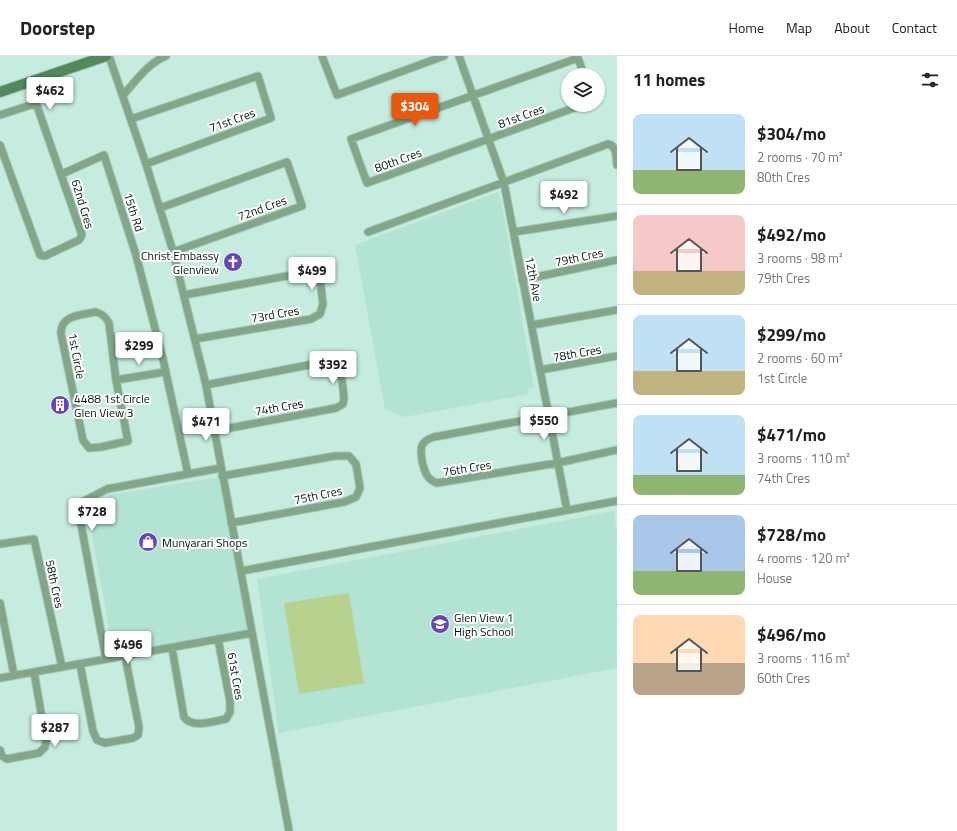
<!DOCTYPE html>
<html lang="en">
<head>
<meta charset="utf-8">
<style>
	body { margin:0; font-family:"Titillium Web",sans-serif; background:#f6f6f6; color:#222; height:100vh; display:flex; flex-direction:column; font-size:15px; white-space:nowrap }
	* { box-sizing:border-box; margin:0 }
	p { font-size:13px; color:#767676 }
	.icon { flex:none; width:22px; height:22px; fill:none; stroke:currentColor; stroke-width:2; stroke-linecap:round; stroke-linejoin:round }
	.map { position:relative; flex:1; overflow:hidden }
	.drawer { display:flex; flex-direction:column; background:#fff; width:340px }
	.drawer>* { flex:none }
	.tools { position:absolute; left:561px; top:12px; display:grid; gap:8px }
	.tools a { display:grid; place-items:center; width:44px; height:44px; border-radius:50%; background:#fff; box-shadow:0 1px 3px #0004; font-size:20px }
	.price { position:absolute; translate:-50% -34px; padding:0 9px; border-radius:4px; background:#fff; color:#222; font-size:13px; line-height:26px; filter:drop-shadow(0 1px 2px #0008) }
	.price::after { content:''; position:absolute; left:50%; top:24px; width:12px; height:9px; margin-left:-6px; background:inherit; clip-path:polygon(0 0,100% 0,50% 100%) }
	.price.current { background:#ea580c; color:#fff }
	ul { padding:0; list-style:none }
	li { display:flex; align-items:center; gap:12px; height:100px; padding:0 16px }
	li+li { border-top:1px solid #e0e0e0 }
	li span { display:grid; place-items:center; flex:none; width:112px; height:80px; border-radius:8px; color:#555 }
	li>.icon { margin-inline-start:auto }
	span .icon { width:48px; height:48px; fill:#fffc; stroke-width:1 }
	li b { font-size:17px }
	h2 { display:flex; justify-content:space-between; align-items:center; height:48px; padding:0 16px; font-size:17px }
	header { display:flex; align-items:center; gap:24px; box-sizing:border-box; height:56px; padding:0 20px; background:#fff; border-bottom:1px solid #e0e0e0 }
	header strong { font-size:19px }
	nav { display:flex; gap:22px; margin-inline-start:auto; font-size:14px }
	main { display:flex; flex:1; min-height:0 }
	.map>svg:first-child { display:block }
</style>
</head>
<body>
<header>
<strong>Doorstep</strong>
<nav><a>Home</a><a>Map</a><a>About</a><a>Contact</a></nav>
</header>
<main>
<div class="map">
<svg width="617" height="775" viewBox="0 0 617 775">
	<rect width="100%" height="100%" fill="#c5ecde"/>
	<!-- built -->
	<path fill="#b3e3d3" d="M498 136 502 148 534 332 528 333 529 338 405 361 385 353 355 189Z
		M218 421 241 526 248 576 114 600 88 456 108 451V439Z
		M614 455 617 480V612L279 677 257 523Z"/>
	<!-- green -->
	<path fill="#b9d18f" d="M349 537 364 627 299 638 284 547Z"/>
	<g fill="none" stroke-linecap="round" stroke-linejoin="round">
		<defs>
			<path id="street" d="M109 0 146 108 172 192 206 329 289 775
				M322 0 337 39 444 0
				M459 0 504 127 567 454
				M123 39C136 25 148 7 166 0
				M582 49 367 127 351 83 578 2 584 19
				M0 59 31 49 37 50 82 179 79 184 45 200 40 199 0 89
				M131 63 258 20 271 62 146 108
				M62 118 104 99 136 199 163 303 188 418 221 412
				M160 152 287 106 302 150 173 196
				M368 176 608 88C617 90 616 101 617 109
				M514 176 617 160
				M522 224 617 204
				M184 239 319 214 323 248 320 258 311 263 195 283
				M96 256C103 258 106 261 109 267L116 324 128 385 101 391 89 392 83 384 61 278C60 259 81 259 96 256Z
				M532 269 617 254
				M540 314 617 300
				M116 324 165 316
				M206 329 324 306 334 309 341 316 344 342 343 348 336 352 214 375
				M617 347 434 381C420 385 420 392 422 405 425 416 426 423 437 427L557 407 617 394
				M222 420 335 400H349L356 408 360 432 356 441 344 446 231 467
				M0 488 34 483 62 611
				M241 515 617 445
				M0 547 14 619
				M172 592 184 661C192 673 214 665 226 663L230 656V645L218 583
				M106 603 78 452 82 446 107 433 188 418
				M80 608 93 675 97 684 105 687 133 682 138 679 139 671 125 600
				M0 622 252 577
				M0 694 2 700 7 703 39 697 45 691 46 685 34 616"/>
			<path id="secondary" d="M0 36 106 0"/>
		</defs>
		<!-- street casing -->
		<use href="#street" stroke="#a3c6b9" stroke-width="9"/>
		<!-- secondary casing -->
		<use href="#secondary" stroke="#a3c6b9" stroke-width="12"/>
		<!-- street -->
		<use href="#street" stroke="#83a688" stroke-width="7"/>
		<!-- secondary -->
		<use href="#secondary" stroke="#53885d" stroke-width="10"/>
	</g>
	<!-- icons -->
	<defs>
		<symbol id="church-disc" viewBox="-11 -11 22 22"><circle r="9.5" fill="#6844bd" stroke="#fff"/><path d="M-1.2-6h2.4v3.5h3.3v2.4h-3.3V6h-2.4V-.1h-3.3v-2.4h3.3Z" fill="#fff"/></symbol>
		<symbol id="building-disc" viewBox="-11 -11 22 22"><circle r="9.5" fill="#6844bd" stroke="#fff"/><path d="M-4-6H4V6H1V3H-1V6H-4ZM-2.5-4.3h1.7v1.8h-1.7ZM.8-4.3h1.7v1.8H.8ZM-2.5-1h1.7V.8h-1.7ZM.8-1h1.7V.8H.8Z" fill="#fff"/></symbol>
		<symbol id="shop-disc" viewBox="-11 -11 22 22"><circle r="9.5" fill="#6844bd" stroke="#fff"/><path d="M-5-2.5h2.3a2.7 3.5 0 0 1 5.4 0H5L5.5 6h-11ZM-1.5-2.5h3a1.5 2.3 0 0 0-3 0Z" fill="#fff"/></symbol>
		<symbol id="school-disc" viewBox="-11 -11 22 22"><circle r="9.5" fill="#6844bd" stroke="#fff"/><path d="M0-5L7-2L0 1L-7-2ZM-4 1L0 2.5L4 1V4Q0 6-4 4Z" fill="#fff"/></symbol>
	</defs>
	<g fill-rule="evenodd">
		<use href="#church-disc" x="222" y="195" width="22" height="22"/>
		<use href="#building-disc" x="49" y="338" width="22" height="22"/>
		<use href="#shop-disc" x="137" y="475" width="22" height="22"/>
		<use href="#school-disc" x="429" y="557" width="22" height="22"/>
	</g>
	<g text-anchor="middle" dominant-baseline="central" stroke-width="4" stroke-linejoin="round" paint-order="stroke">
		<!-- street labels -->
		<g font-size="12" fill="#091713" stroke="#fff">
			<text transform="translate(521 60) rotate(-20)">81st Cres</text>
			<text transform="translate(232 64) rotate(-20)">71st Cres</text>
			<text transform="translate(398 104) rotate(-20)">80th Cres</text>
			<text transform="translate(83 148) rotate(73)">62nd Cres</text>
			<text transform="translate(262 152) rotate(-20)">72nd Cres</text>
			<text transform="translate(134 156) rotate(72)">15th Rd</text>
			<text transform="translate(579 201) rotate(-12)">79th Cres</text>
			<text transform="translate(534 223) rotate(79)">12th Ave</text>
			<text transform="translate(275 258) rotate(-10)">73rd Cres</text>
			<text transform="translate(577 297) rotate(-10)">78th Cres</text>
			<text transform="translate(77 300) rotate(79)">1st Circle</text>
			<text transform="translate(279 351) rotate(-10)">74th Cres</text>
			<text transform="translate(467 412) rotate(-9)">76th Cres</text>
			<text transform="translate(318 439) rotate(-12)">75th Cres</text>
			<text transform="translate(55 528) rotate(78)">58th Cres</text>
			<text transform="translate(236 620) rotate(80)">61st Cres</text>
		</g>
		<!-- poi labels -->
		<g font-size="12" fill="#091713" stroke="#fff" text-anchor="start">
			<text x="219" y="199" text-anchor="end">Christ Embassy<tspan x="219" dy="14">Glenview</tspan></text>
			<text x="74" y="342">4488 1st Circle<tspan x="74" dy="14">Glen View 3</tspan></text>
			<text x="162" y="486">Munyarari Shops</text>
			<text x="454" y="561">Glen View 1<tspan x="454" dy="14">High School</tspan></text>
		</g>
	</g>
</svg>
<div class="tools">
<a><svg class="icon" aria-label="layers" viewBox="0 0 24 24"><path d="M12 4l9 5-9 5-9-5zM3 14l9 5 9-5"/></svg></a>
</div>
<b class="price" style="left:50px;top:55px">$462</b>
<b class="price current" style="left:415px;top:71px">$304</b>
<b class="price" style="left:564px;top:159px">$492</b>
<b class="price" style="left:312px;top:235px">$499</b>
<b class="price" style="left:139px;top:310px">$299</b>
<b class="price" style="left:333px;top:329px">$392</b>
<b class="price" style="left:544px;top:385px">$550</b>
<b class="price" style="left:206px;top:386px">$471</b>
<b class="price" style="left:92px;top:476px">$728</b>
<b class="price" style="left:128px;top:609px">$496</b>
<b class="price" style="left:55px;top:692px">$287</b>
</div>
<section class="drawer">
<h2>11 homes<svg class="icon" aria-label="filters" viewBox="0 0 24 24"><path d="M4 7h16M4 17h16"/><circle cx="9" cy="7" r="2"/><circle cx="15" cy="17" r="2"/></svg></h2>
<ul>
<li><span style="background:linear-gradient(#bfe0f5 70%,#8fb573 0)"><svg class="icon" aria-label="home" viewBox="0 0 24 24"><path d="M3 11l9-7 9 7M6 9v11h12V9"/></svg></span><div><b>$304/mo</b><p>2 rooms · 70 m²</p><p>80th Cres</p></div></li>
<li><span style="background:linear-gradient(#f6c9c9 70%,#c2b280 0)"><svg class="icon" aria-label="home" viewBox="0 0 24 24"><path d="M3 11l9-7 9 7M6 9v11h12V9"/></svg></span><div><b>$492/mo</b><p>3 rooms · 98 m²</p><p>79th Cres</p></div></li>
<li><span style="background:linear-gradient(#bfe0f5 70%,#c2b280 0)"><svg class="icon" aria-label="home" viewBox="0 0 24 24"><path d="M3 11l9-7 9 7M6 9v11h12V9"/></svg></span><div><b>$299/mo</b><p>2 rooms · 60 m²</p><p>1st Circle</p></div></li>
<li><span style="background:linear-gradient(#bfe0f5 75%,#8fb573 0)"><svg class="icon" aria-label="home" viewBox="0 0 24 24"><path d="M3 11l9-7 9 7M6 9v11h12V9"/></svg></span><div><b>$471/mo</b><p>3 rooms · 110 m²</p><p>74th Cres</p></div></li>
<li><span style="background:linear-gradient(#a9c7e8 70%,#8fb573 0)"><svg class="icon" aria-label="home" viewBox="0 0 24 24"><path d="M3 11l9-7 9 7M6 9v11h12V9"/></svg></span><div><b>$728/mo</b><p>4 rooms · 120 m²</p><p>House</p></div></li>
<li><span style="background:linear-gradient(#ffd9b3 60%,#b9a48a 0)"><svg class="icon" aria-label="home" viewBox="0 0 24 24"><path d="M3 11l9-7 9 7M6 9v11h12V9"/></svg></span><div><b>$496/mo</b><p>3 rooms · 116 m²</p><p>60th Cres</p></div></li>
</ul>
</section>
</main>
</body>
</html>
